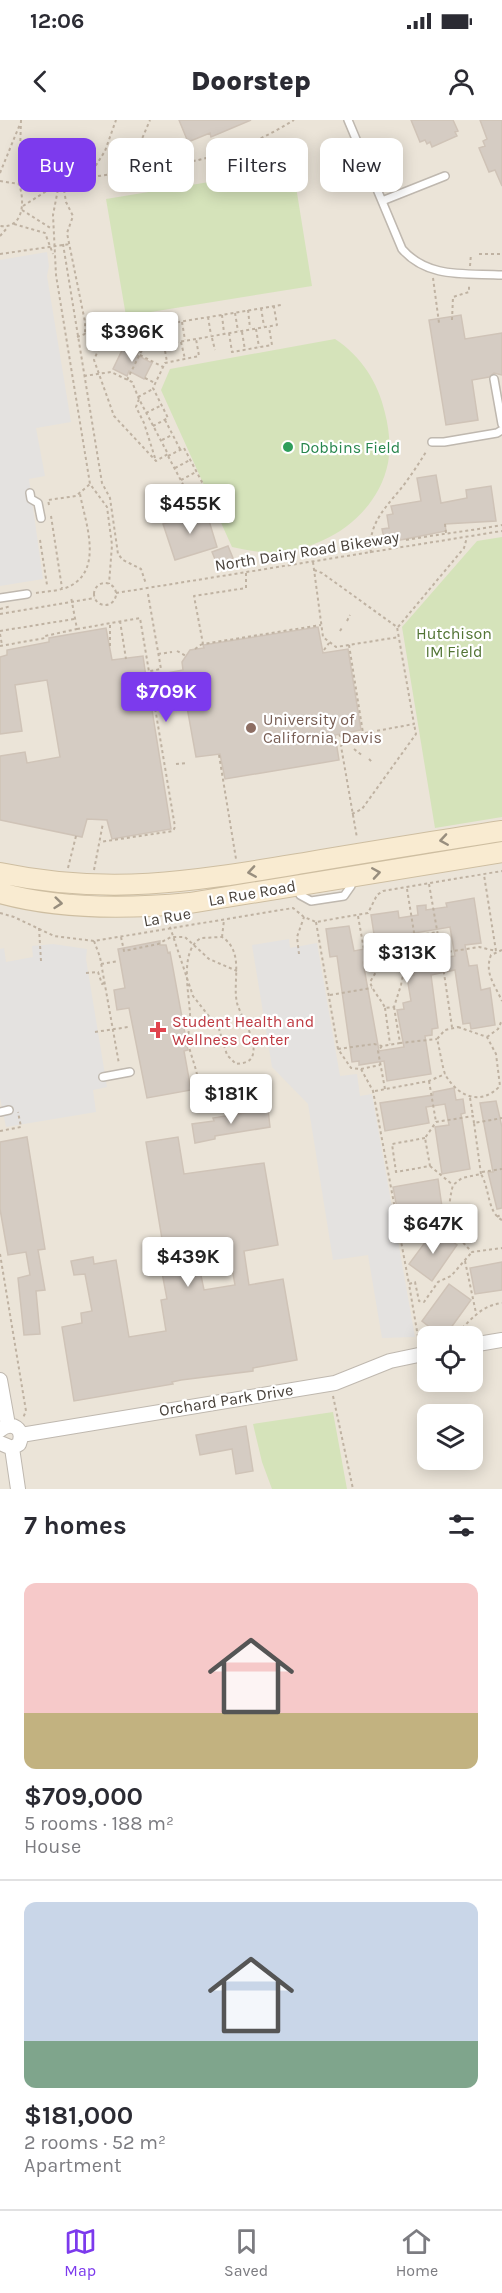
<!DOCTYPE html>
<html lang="en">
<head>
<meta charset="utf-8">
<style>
	body { margin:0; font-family:Karla,sans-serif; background:#f7f7f7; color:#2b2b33; height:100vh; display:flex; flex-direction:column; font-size:22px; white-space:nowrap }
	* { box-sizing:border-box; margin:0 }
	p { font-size:20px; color:#7c7c81 }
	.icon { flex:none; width:33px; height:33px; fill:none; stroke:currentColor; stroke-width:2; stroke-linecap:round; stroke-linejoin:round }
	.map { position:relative; height:1369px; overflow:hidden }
	.sheet { display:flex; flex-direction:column; background:#fff; flex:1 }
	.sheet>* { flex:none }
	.guide { position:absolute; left:18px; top:18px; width:466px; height:54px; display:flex; gap:12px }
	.tools { position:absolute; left:417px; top:1206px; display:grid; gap:12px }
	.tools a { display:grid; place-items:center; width:66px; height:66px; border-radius:12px; background:#fff; box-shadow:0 3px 15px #0003; font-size:30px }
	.price { position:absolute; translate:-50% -51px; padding:0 14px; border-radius:6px; background:#fff; color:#222; font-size:20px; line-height:39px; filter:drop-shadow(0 2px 3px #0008) }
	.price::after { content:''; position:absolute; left:50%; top:36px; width:18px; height:14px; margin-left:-9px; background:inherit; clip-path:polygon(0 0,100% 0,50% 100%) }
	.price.current { background:#7c3aed; color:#fff }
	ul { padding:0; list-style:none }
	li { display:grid; align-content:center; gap:12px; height:318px; padding:0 24px }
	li+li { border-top:2px solid #e1e1e2 }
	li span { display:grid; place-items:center; height:186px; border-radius:12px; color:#555 }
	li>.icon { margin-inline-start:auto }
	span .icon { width:108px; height:108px; fill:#fffc; stroke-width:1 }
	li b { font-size:26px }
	h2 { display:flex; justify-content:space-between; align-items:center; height:72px; padding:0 24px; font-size:26px }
	.pill { padding:0 21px; border-radius:12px; background:#fff; box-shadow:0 3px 15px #0003; font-size:21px; line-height:54px }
	.pill.current { background:#7c3aed; color:#fff }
	.status { display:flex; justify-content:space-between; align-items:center; height:42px; padding:0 30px; background:#fff; direction:ltr }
	.status svg { height:16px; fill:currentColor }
	header { display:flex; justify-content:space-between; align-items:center; height:78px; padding:0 24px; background:#fff; font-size:27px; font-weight:800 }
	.menu { display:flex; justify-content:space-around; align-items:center; height:84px; border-top:2px solid #e1e1e2; background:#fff; font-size:16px; color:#7c7c81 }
	.menu a { display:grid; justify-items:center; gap:3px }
	.menu .current { color:#7c3aed }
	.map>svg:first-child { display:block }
</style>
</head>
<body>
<div class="status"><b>12:06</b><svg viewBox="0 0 49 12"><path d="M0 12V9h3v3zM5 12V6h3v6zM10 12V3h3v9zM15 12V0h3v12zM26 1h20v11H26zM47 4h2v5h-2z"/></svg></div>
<header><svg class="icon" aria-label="back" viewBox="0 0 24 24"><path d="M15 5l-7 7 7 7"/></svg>Doorstep<svg class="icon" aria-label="person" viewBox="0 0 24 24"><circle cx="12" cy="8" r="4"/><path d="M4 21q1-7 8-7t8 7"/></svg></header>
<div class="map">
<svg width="502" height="1369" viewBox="0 0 502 1369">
	<rect width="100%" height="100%" fill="#f4f1ec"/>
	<!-- education -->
	<path fill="#ebe4d8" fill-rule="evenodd" d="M0 0H502V1369H0ZM428 1216H472V1262H428ZM428 1294H472V1340H428Z"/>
	<!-- green -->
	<path fill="#d5e3ba" d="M293 48 312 166 126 196 106 79Z
		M335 219C361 236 378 262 385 293 389 309 391 326 388 343 377 398 319 435 264 432 254 432 243 429 232 427L161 270 170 249Z
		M502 417V697L435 708 402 507 477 421Z
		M333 1292 347 1369H272L262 1342 253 1304Z"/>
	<!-- parking -->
	<path fill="#e4e2e0" d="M47 132 49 146 47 156 71 302 36 308 45 356 29 359 43 459 0 466V140Z
		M289 819 290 828 317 823 340 956 357 954 360 976 372 974 415 1217 382 1218 368 1135 333 1140 308 984 272 947 252 825Z
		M53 824 87 829 86 839 107 967 93 970 96 992 6 1007 0 978V829L4 828 6 842 33 837 32 826Z"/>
	<!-- building -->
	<path fill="#d5ccc3" stroke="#cfc3b7" stroke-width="1.5" fill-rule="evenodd" d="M179 0H251L211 17 210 13 188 22Z
		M411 0H453L458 11 455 12 457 16 432 27 430 22 427 24 425 20 420 22Z
		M480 0H502V66L495 50 489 52 479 28 485 26 483 21 487 19Z
		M461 195 465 219 502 213V255L494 253 489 257 472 260 478 300 446 305 429 200Z
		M125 224 139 231 137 235 152 243 144 259 129 251 127 256 113 249Z
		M436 355 441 383 467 378 466 370 491 366 496 401 445 404 446 411 385 423 382 409 389 408 387 395 393 394 391 386 421 381 417 358Z
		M206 391 217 427 175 440 163 404Z
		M228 426 233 438 217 444 212 432Z
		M318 507 323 533 348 529 361 610 335 615 339 640 225 659 220 634 196 637 183 565 149 571 171 709 112 719 107 700 87 699 82 717 0 700V636L25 632 27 643 60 637 47 560 15 565 22 611 0 614V537L7 535V530L49 522V518L106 508 112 540 143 536 146 557 183 550 182 542 190 530 204 528 203 525Z
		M474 778 481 823 465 825 469 846 477 845 481 870 490 868 495 905 471 909 470 903 463 904 455 850 431 855 438 908 432 909V915L425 916 431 954 387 961 384 941 359 945V941L352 942 337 836 330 837 326 809 349 806 354 831 376 827 371 795 398 791 399 798 418 795 417 786 426 785V790L447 787 446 783ZM450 807 455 836 411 843 414 855 407 857 411 881 403 883 404 889 397 890 404 927 379 931 363 842 406 835 402 815Z
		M160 821V825H166L168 833 170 832 188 930 184 931 191 970 147 978 129 888 117 890 114 870 125 868 118 829Z
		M454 968 456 980 463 979 465 993 461 994 470 1049 442 1054 435 1007 449 1005 445 984 426 987 429 1003 385 1011 380 983 433 975V972Z
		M496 981 502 1007V1088L497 1089 488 1052H493L480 983Z
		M268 989 270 1007 215 1016V1019L195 1023 192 1004 214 1001 213 998Z
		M27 1017 45 1129 38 1130 45 1170 36 1171 40 1214 24 1215 18 1158 30 1155 26 1132 8 1135 0 1089V1022Z
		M178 1017 184 1054 264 1043 278 1125 244 1131 249 1165 283 1159 297 1240 253 1248V1251L181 1260 172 1262 173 1264 74 1281 62 1207 82 1203 81 1193 92 1191 85 1154 74 1155 71 1141 93 1137 94 1144 116 1140 129 1217 166 1211 161 1180 167 1179 160 1142 149 1144 145 1122 162 1119 146 1022ZM230 1136 235 1165 204 1170 198 1141Z
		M438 1059 442 1087 398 1094 393 1067Z
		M435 1109 457 1125 432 1161 409 1144Z
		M502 1142V1170L475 1174 470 1148Z
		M449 1164 471 1180 445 1216H441L422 1201Z
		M246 1306 253 1351 236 1354 232 1329 200 1335 196 1315Z"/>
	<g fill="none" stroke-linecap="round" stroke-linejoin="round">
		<defs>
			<path id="service" d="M348 0 402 129C428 159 466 153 502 155
				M382 81 445 56
				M494 259 502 304
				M432 322H444L497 313 502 310
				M30 373 31 379 38 383 41 398
				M0 478 27 474
				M298 767 300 775 311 781 344 776 351 766V759
				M103 957 130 952
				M0 992 9 990"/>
			<path id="minor" d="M472 1225 502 1220
				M0 1260 8 1305
				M0 1310C12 1300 25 1309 19 1324L12 1328 0 1323
				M21 1315 335 1263 390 1241 428 1233
				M12 1328 18 1369"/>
			<path id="secondary" d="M0 753C111 776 195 761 304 743 370 732 436 721 502 711
				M0 773C61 790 128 789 190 783L502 732"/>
		</defs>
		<!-- service casing -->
		<use href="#service" stroke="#bfb8af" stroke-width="10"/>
		<!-- minor casing -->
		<use href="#minor" stroke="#bfb8af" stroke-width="16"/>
		<!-- secondary casing -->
		<use href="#secondary" stroke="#cebea1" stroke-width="22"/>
		<!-- path -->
		<path stroke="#bfb2a2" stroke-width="2" stroke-dasharray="3 3" stroke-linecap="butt" d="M21 0 19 64C31 63 44 64 56 65 67 66 81 59 92 57 171 45 223 44 294 0
			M133 40 150 0
			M0 53 20 4
			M92 57 93 50 105 31 116 0
			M0 61 19 64C25 81 24 109 0 106
			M59 64 53 95 56 155 90 364 107 387 112 425 109 464
			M64 70 66 82 73 96 67 113 85 202V214
			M23 86 56 65
			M22 90 52 109
			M14 104 45 113 53 134
			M0 116 8 107
			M63 124 102 363 110 378 118 434 123 440 141 449 146 464
			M0 134 70 124
			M479 134H502
			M470 146 471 134
			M433 158 439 203
			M261 188 264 206
			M248 190 250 208
			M235 193 238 211
			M222 195 224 213
			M208 197 211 215
			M452 200 453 177 469 172V164
			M182 202 185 220
			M169 204 172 223
			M256 209 259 227
			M124 210 131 222 143 228 277 205 274 187
			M242 212 245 230
			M229 213 232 232 272 225 269 207
			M77 217 85 214 102 221
			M212 218 215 230
			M181 222 185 239
			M164 225 167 242
			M140 235 163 247
			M84 256 111 252 132 262 139 279
			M145 258 155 263
			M127 260 143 228
			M138 277 153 269
			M146 293 162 285
			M165 300 180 329
			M153 306 168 298 153 268 165 243 199 236 196 219
			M162 320 172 315
			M168 336 184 328 203 364 187 372 168 336V334L156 341 114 296 94 240 102 221 134 205 155 206 281 185
			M155 338 144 303 136 287 139 279 168 334
			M175 348 190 340
			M181 360 196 352
			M49 385 48 380 76 376 90 364
			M51 396 62 468
			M445 404 446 413
			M40 420 47 465
			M406 420C439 414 470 411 502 405
			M371 433C367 404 387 386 403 366 412 354 420 342 427 330
			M313 442 323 517 336 527 399 517
			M314 450 322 453 397 507 414 604 349 616 341 626 357 718
			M246 453V468L194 476 203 524 321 505
			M94 474a11 11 0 1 1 22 0a11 11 0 1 1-22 0Z
			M36 473C48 471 62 471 72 465 103 447 85 401 80 374
			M116 473 502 411
			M148 474 161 549 150 551
			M0 489 11 486
			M0 494 95 478
			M120 501 126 539
			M347 501 350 495
			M398 507 464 428 467 417
			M77 509 140 498 175 707 173 711 100 722
			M0 511 74 499
			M340 511 343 506
			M0 514 2 525
			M349 525 363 613
			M0 526 45 518V516L77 509 71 477
			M110 526V503
			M195 529 202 524
			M324 530 329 523
			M177 531 186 536
			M158 534 172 532
			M339 615 345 620
			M354 629 363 636
			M219 635 236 739
			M369 639 373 643
			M176 644 187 643
			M352 694 362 689 416 614 414 604
			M68 748 76 716
			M94 750 103 703
			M429 764 441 833 479 827 496 831 484 755
			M407 769 418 837
			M0 793 14 797 54 816 94 821 293 788 304 797 316 802 368 793 377 775 383 771 502 751
			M358 796 364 830 378 844
			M168 801 193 876 219 909 227 935 236 944C242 943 249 943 252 937 259 921 241 898 237 883 232 861 245 832 222 817L201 818C179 831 189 872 190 894 190 905 187 917 189 927 192 938 196 948 198 959
			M316 802 338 929 351 948 361 949 373 971 409 1164
			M39 808 41 841
			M414 816 437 812
			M121 817 124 831 158 824 171 817H185L209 839 237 851
			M222 817 224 800
			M94 821 100 837 119 944
			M502 830 491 835C484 853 495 865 502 881
			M299 834 297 817 304 797
			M406 839 401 865 394 887 385 888C381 879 373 872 370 862L376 852 375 845Z
			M406 839 441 833 452 907
			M101 844 118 841
			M86 853 98 852 102 864 104 863
			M330 875 372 868
			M394 887 400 923 437 919
			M385 888 390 924
			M458 907 487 917 496 934 500 966C481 986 459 977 446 956 443 952 439 925 437 919L445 910Z
			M95 912 128 907
			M487 917 498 909 502 900
			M189 926 224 920
			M382 926 378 931 385 969
			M338 929 374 924 382 926 400 923
			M361 949 380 945
			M429 961 436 1002
			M375 971 429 961 445 954
			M470 978 473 996
			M0 1011 21 1007 18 992
			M425 1018 392 1024 396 1052 430 1046 425 1018 436 1002 473 996 474 1003
			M430 1046 453 1065
			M482 1052 502 1049
			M481 1054 474 1003 502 998
			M497 1097 502 1094
			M502 1100C487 1092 490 1069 481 1054L462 1058 453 1065C445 1096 450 1110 472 1132L502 1128
			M399 1108 449 1100
			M0 1134 26 1291 23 1298
			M465 1141 476 1193
			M453 1216C470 1203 478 1186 502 1183
			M419 1223 409 1164 415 1162 419 1181 424 1182 438 1162 451 1156 472 1132
			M333 1276 353 1369"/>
		<!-- service -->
		<use href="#service" stroke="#fff" stroke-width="7"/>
		<!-- minor -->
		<use href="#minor" stroke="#fff" stroke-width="14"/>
		<!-- secondary -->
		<use href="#secondary" stroke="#f9ebd1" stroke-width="20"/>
	</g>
	<!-- one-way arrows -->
	<defs><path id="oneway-chevron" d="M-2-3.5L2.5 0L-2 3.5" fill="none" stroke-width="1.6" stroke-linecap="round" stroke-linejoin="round" transform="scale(1.5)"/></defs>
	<g stroke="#988e7e">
		<use href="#oneway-chevron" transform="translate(444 720) rotate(171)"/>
		<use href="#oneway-chevron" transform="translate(252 752) rotate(171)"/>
		<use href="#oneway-chevron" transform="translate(376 753) rotate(-9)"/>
		<use href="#oneway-chevron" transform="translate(58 783) rotate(6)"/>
	</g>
	<!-- markers -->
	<circle fill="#2e9e5b" stroke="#fff" stroke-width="2" cx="288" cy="327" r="6"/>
	<circle fill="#8d6e63" stroke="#fff" stroke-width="2" cx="251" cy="608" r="6"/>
	<path fill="#e0444e" stroke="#fff" stroke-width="2" d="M155 901h6v6h6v6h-6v6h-6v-6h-6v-6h6z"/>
	<g text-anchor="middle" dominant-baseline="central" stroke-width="4.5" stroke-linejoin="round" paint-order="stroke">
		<!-- leisure labels -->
		<g font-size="16" fill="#27864d" stroke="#fff" text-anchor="start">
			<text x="300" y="327">Dobbins Field</text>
		</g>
		<!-- street labels -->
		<g font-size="16" fill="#48413a" stroke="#fff">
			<text transform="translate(307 431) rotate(-9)">North Dairy Road Bikeway</text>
			<text transform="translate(252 773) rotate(-10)">La Rue Road</text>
			<text transform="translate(167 797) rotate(-10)">La Rue</text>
			<text transform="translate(226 1280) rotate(-9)">Orchard Park Drive</text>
		</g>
		<!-- park labels -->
		<g font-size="16" fill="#527434" stroke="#fff">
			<text x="454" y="513">Hutchison<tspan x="454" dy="18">IM Field</tspan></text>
		</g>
		<!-- education labels -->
		<g font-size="16" fill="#785e54" stroke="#fff" text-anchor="start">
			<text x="263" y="599">University of<tspan x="263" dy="18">California, Davis</tspan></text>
		</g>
		<!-- health labels -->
		<g font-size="16" fill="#be3a42" stroke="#fff" text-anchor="start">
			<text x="172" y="901">Student Health and<tspan x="172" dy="18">Wellness Center</tspan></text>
		</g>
	</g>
</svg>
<div class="tools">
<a><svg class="icon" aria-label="locate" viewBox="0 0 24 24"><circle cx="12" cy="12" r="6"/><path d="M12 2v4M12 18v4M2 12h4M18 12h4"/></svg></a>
<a><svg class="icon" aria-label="layers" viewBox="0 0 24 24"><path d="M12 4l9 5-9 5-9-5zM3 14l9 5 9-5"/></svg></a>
</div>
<b class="price" style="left:132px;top:243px">$396K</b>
<b class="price" style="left:190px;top:415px">$455K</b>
<b class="price current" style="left:166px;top:603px">$709K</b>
<b class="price" style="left:407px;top:864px">$313K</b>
<b class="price" style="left:231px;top:1005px">$181K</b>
<b class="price" style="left:433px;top:1135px">$647K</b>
<b class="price" style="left:188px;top:1168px">$439K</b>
<div class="guide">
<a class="pill current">Buy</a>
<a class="pill">Rent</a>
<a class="pill">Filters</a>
<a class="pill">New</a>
</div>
</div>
<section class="sheet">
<h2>7 homes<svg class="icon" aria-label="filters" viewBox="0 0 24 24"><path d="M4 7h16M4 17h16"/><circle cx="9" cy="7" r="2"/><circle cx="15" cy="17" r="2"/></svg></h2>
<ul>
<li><span style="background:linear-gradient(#f6c9c9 70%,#c2b280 0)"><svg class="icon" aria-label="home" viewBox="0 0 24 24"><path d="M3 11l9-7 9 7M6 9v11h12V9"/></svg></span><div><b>$709,000</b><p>5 rooms · 188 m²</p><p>House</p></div></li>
<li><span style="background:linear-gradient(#c9d6e8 75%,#7fa58c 0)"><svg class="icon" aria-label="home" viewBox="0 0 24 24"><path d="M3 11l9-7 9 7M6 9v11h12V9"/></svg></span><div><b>$181,000</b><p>2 rooms · 52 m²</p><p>Apartment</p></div></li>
</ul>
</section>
<nav class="menu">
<a class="current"><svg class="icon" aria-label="map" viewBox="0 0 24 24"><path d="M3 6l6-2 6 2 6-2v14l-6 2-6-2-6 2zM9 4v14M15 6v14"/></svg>Map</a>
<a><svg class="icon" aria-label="saved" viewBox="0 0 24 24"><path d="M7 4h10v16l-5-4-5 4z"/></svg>Saved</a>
<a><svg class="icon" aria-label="home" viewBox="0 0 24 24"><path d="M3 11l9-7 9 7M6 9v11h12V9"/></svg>Home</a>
</nav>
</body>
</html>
